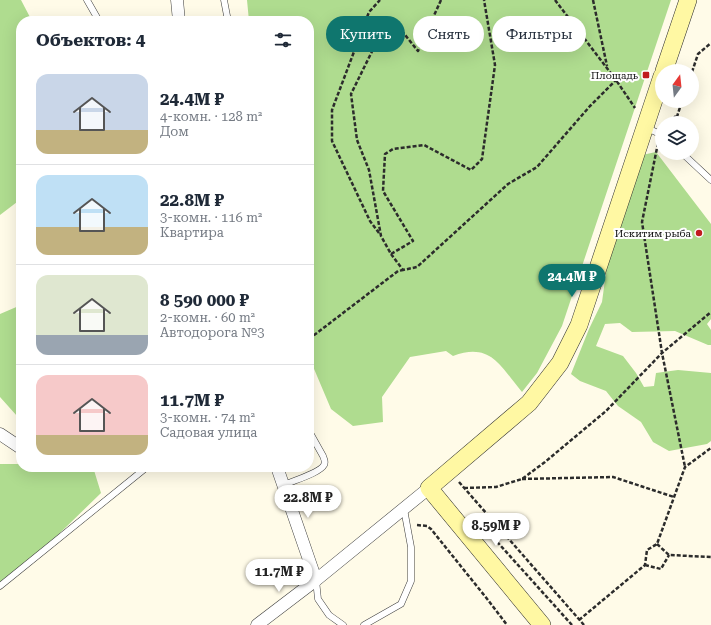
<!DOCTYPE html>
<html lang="ru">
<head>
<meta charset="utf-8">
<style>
	body { margin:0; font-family:"Roboto Serif",serif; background:#f6f6f7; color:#1f2937; height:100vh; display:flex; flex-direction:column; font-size:15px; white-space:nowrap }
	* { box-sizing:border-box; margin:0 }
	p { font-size:13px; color:#747a83 }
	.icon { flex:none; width:22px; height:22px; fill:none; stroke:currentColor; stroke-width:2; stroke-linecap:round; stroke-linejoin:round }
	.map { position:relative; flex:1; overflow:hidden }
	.details { position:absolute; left:16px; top:16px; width:298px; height:456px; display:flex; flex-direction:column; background:#fff; border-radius:16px; box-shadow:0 4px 16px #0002 }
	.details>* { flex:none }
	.top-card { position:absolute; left:326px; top:16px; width:325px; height:36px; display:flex; gap:8px }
	.needle { width:26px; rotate:15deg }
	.tools { position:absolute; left:655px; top:64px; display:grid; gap:8px }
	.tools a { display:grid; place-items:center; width:44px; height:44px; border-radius:50%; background:#fff; box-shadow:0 4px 16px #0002; font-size:20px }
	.price { position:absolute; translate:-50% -34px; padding:0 9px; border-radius:14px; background:#fff; color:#222; font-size:13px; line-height:26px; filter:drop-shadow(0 1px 2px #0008) }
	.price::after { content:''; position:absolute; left:50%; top:24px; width:12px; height:9px; margin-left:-6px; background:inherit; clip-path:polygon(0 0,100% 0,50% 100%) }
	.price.current { background:#0f766e; color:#fff }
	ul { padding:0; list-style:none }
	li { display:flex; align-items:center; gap:12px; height:100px; padding:0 20px }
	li+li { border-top:1px solid #e0e1e3 }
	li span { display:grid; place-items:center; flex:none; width:112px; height:80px; border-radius:12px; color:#555 }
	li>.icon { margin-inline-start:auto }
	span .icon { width:48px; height:48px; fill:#fffc; stroke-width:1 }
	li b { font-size:17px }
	h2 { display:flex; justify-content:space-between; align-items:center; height:48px; padding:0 20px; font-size:17px }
	.pill { padding:0 14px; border-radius:18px; background:#fff; box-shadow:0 4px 16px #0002; font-size:14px; line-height:36px }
	.pill.current { background:#0f766e; color:#fff }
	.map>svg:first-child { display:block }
</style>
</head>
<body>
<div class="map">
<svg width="711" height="625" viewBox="0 0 711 625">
	<rect width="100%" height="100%" fill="#fffbe8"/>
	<!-- forest -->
	<path fill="#afdc8f" d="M0 0H21L32 21H21V199L0 215Z
		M247 0H671L562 326 537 373 522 392C500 366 491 342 453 356L446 351 410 357 382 397 383 422 353 426 331 409 309 357V21H249Z
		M656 152 711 224V319L707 324 711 330V345H708L675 331 632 332 620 323 605 324 596 346 623 356 636 373 644 387 654 386 656 373 678 370 711 373V441L707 444 669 451 653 442 641 422 618 406 606 391 580 381 571 374 589 329 602 302 607 265 642 155Z
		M21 305V417L17 416 0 397V314Z
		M0 464H21V467H93L101 493 28 564 0 585Z"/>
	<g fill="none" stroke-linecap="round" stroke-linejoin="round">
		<defs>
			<path id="lane" d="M87 0 99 21
				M224 0 228 21
				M645 127 662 135
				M682 153 711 180
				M284 485C292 481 320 473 324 465 326 462 324 459 323 456L309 431
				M316 580 318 599 329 615 343 625
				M0 586 147 467
				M364 625 401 604 411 581V547L404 509"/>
			<path id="street" d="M177 0 179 21
				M0 434 21 448
				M277 467 316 580
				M257 625 316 580 429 488"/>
			<path id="secondary" d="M664 71 688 0
				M542 625 429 488 529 403 560 363 579 325 662 76"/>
		</defs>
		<!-- lane casing -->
		<use href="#lane" stroke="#3d3d3d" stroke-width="7"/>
		<!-- street casing -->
		<use href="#street" stroke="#3d3d3d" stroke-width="13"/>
		<!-- secondary casing -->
		<use href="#secondary" stroke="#2c2c2c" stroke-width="18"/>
		<!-- path -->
		<path stroke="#2c2c2c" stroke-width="2.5" stroke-dasharray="4 2" stroke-linecap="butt" d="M441 0 418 51 397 25 387 21 351 94 357 140 369 170 381 236 391 254 413 241 383 191 385 154 393 149 424 145 471 170 482 159 495 65 484 0
			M555 0 616 80 635 108
			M593 0 607 66
			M692 72 698 54 711 43
			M669 123 676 116
			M675 123 682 101
			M658 143 642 222 662 353 685 467
			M379 233 370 221 332 141V110L369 12 380 0
			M391 254 403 270 417 267 508 184 537 167 590 106 616 80
			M309 339 398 271 403 270
			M522 479 613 477 674 497
			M459 482 584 625
			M464 488 496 487 522 479 545 462 606 411 662 353 711 312
			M473 515 572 625
			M417 525 427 526 431 529 488 600 507 625
			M657 544 669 555 711 557
			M645 565 661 569 669 555
			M579 620 645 565 647 550 657 544 685 467 711 448"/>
		<!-- lane -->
		<use href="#lane" stroke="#fff" stroke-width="6"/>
		<!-- street -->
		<use href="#street" stroke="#fff" stroke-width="12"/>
		<!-- secondary -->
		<use href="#secondary" stroke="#fff8a3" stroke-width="17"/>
	</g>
	<!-- markers -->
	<g fill="#c11c1f" stroke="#fff" stroke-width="1.5">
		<rect x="642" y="71" width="8" height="8" rx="2"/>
		<circle cx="699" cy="233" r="4"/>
	</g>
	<g text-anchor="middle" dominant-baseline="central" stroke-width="4" stroke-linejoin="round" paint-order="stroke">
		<!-- poi labels -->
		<g font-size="10" fill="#0a0a0a" stroke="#fff" text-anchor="end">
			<text x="638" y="75">Площадь</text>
			<text x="691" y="233">Искитим рыба</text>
		</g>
	</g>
</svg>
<div class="tools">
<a><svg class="needle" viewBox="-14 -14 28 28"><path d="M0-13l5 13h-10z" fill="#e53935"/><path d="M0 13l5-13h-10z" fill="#747a83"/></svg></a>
<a><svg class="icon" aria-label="layers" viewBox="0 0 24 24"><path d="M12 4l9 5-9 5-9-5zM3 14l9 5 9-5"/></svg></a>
</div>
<b class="price current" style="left:572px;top:298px">24.4M ₽</b>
<b class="price" style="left:308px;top:519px">22.8M ₽</b>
<b class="price" style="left:496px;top:547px">8.59M ₽</b>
<b class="price" style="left:279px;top:593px">11.7M ₽</b>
<div class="top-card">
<a class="pill current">Купить</a>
<a class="pill">Снять</a>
<a class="pill">Фильтры</a>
</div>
<section class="details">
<h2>Объектов: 4<svg class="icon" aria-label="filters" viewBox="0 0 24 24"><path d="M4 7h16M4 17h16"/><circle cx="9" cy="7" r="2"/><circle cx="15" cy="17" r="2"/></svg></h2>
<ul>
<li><span style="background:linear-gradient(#c9d6e8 70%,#c2b280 0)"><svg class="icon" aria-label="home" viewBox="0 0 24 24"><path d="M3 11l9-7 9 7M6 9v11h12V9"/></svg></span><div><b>24.4M ₽</b><p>4-комн. · 128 m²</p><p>Дом</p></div></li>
<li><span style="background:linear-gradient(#bfe0f5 65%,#c2b280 0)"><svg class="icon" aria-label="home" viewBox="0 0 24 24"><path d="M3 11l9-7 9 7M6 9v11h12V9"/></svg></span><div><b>22.8M ₽</b><p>3-комн. · 116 m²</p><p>Квартира</p></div></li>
<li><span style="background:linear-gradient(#dfe7d0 75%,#9aa5b1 0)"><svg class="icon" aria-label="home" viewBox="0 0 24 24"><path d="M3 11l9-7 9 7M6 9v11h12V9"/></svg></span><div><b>8 590 000 ₽</b><p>2-комн. · 60 m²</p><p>Автодорога №3</p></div></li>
<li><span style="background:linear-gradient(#f6c9c9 75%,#c2b280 0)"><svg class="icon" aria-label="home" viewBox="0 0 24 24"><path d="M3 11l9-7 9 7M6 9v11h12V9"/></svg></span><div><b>11.7M ₽</b><p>3-комн. · 74 m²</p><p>Садовая улица</p></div></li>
</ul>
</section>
</div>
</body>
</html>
